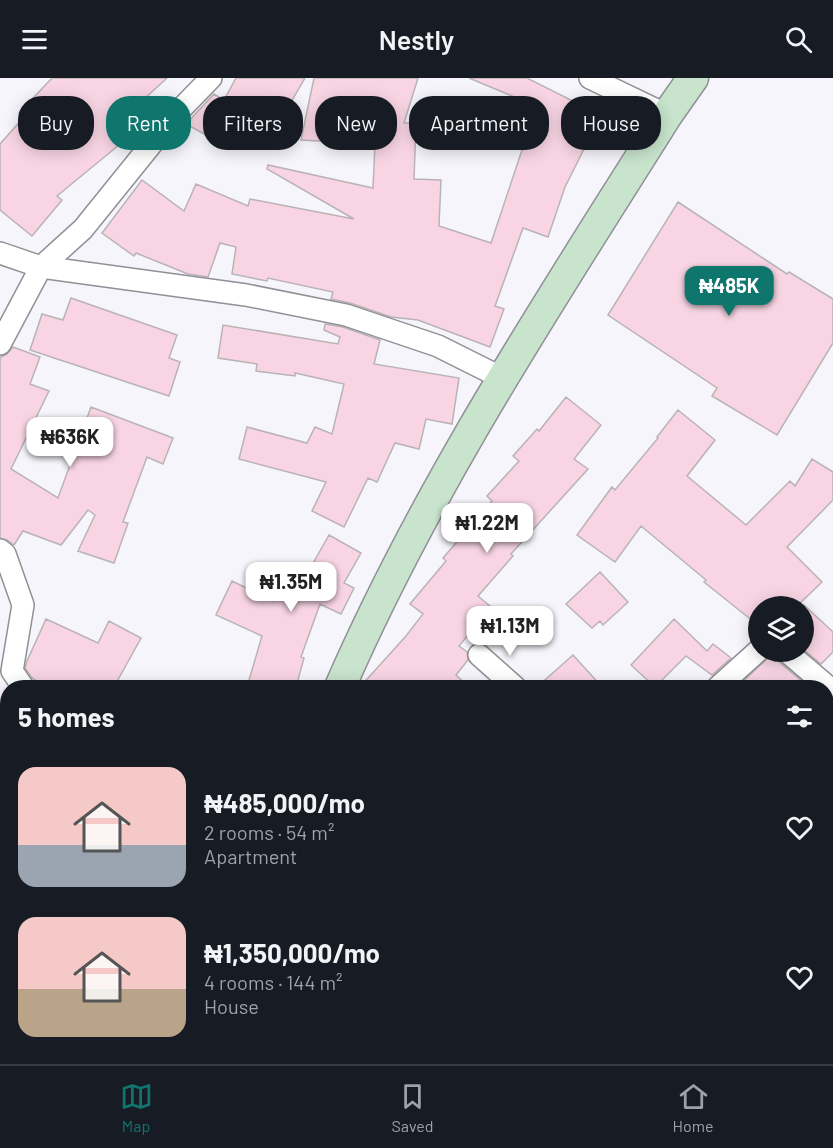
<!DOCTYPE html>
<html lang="en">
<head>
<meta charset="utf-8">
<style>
	body { margin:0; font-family:Barlow,sans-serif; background:#242831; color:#f1f3f6; height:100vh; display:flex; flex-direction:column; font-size:22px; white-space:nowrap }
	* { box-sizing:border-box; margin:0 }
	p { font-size:20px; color:#9ea1a6 }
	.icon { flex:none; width:33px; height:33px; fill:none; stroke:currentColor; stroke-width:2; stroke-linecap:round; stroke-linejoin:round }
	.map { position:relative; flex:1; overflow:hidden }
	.details { position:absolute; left:0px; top:602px; width:834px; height:386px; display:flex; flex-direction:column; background:#171b24; border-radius:24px 24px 0 0; box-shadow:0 3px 15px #0003 }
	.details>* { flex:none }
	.guide { position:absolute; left:18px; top:18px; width:798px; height:54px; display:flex; gap:12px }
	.tools { position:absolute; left:748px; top:518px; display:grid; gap:12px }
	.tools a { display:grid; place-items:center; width:66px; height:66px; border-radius:50%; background:#171b24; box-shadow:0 3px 15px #0003; font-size:30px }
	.price { position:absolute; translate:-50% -51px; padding:0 14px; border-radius:12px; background:#fff; color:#222; font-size:20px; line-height:39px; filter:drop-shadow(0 2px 3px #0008) }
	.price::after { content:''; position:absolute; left:50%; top:36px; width:18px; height:14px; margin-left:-9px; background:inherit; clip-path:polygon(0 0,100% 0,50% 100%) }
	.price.on { background:#0f766e; color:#fff }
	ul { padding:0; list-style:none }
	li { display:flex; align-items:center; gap:18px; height:150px; padding:0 18px }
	li span { display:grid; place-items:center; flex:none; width:168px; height:120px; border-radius:18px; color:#555 }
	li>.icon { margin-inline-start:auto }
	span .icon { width:72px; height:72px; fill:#fffc; stroke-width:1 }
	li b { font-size:26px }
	h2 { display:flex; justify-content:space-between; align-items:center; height:72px; padding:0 18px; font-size:26px }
	.chip { padding:0 21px; border-radius:24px; background:#171b24; box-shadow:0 3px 15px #0003; font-size:21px; line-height:54px }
	.chip.on { background:#0f766e; color:#fff }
	header { display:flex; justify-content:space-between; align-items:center; height:78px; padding:0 18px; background:#171b24; font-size:27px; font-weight:600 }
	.tabs { display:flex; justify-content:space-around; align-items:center; height:84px; border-top:2px solid #363941; background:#171b24; font-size:16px; color:#9ea1a6 }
	.tabs a { display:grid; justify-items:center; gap:3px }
	.tabs .on { color:#0f766e }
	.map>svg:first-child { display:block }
</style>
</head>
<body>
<header><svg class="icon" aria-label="menu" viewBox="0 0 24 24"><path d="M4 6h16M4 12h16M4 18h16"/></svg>Nestly<svg class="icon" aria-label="search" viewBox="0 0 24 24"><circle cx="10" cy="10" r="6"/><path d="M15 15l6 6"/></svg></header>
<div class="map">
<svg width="833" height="986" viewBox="0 0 833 986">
	<rect width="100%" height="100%" fill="#f5f5fb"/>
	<!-- building -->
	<path fill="#f9d5e4" stroke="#bab3b6" stroke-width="1.5" d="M52 0H167L108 54 119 67 57 118 62 122 32 158 0 132V66L24 39 19 35Z
		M236 0H305L270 60 206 57 186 46 214 16 224 22Z
		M314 0H418L404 45H416L414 101 441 102 439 148 491 165 522 72 493 57 512 18 469 0H527L601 37 565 109 548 159 523 150 495 228 504 231 490 269 418 242 391 239 350 225 331 221 333 214 268 200 267 203 232 196 236 169 220 165 208 199 188 196 136 175 134 178 102 155 142 102 184 133 196 106 248 128 250 121 354 141 267 91 268 87 373 110 375 66 301 62Z
		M678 124 787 196 789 194 833 221V265L777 357 712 318 717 310 608 237Z
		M71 220 177 257 169 280 180 284 169 318 30 272 42 236 63 242Z
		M325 246 343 249 380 262 374 286 459 300 452 346 426 341 419 371 395 365 377 404 368 400 344 449 312 433 326 404 239 381 247 349 307 365 315 349 332 356 344 306 295 295V298L256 293 257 286 218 280 223 247 338 266 340 259 324 252Z
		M13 269 40 279 30 306 49 313 11 391 58 420 91 329 173 360 163 386 147 379 123 444 128 445 114 485 78 473 95 437 88 432 61 467 23 453 14 467 7 462 0 460V281L1 279 7 276Z
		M566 319 601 347 574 381 588 391 511 476 513 478 478 518 491 529 459 568 467 574 468 582 456 597 469 609H360L406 558 423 536 410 526 446 483 443 480 492 423 487 418 519 383 513 378 537 351 539 353Z
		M678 332 715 362 687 398 746 447 790 403 795 408 812 381 833 394V422L787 469 822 504 797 528H759V548L704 504 706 502 641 448 615 484 577 457 612 409 615 412 658 360 657 359Z
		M329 457 361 475 344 505 354 510 341 536 320 526 301 579 304 580 296 609H247L262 558 216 537 232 503 273 523 293 486 308 494Z
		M600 494 628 524 603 547 600 543 592 550 566 526Z
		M804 527 833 554V574L821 586 804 572Z
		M46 541 98 565 109 543 141 560 114 609H50L33 601 25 590 27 583Z
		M674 541 707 573 713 566 731 580 712 597 686 578 655 609 631 587Z
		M774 574 778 583 804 605 800 609H737Z
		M573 577 602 609H537Z"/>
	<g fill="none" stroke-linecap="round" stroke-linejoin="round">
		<defs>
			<path id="minor" d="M590 0 667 37
				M0 175 41 189 246 217 346 237 438 268 502 300
				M0 266 41 189 83 151 175 37 211 0
				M0 472 5 476 23 527 12 593 23 609
				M786 573 833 613
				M479 577 515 609
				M718 609 759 572
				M826 931 833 939
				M536 980 543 986
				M384 986 389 980"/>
			<path id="tertiary" d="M0 931 8 930"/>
			<path id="secondary" d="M340 609C428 407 550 223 667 37L693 0
				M179 986 182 980"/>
		</defs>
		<!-- minor casing -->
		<use href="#minor" stroke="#909096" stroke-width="24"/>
		<!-- tertiary casing -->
		<use href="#tertiary" stroke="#909096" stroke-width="30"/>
		<!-- secondary casing -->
		<use href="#secondary" stroke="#909096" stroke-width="33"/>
		<!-- minor -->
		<use href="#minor" stroke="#fff" stroke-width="21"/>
		<!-- tertiary -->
		<use href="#tertiary" stroke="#fff" stroke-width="27"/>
		<!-- secondary -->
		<use href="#secondary" stroke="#c8e4cc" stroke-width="30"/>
	</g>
</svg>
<div class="tools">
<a><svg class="icon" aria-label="layers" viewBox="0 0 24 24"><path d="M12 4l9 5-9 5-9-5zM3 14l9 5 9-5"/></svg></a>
</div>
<b class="price on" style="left:729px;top:239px">₦485K</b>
<b class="price" style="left:70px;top:390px">₦636K</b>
<b class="price" style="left:487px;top:476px">₦1.22M</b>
<b class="price" style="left:291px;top:535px">₦1.35M</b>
<b class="price" style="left:510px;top:579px">₦1.13M</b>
<div class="guide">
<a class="chip">Buy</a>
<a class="chip on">Rent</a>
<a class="chip">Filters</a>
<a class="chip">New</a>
<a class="chip">Apartment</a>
<a class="chip">House</a>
</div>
<section class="details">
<h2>5 homes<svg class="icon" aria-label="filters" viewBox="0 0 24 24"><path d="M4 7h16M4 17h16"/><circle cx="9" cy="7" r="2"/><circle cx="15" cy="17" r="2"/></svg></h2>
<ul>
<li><span style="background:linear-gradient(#f6c9c9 65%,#9aa5b1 0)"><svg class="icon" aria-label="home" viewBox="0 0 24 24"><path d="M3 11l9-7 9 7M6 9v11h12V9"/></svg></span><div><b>₦485,000/mo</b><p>2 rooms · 54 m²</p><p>Apartment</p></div><svg class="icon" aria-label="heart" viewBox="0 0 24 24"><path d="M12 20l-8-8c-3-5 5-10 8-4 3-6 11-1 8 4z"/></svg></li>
<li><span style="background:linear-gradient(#f6c9c9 60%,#b9a48a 0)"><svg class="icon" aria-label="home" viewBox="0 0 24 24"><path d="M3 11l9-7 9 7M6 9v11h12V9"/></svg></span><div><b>₦1,350,000/mo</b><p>4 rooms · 144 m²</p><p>House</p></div><svg class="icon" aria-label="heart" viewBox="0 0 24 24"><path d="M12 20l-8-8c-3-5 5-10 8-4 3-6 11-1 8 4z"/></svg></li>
</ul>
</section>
</div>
<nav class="tabs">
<a class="on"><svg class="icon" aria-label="map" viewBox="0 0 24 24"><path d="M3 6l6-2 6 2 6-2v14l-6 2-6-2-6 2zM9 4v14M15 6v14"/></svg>Map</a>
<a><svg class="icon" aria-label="saved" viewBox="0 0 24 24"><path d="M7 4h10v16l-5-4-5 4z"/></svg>Saved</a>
<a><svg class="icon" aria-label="home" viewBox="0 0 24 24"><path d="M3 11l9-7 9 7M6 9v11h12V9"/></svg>Home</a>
</nav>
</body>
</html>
